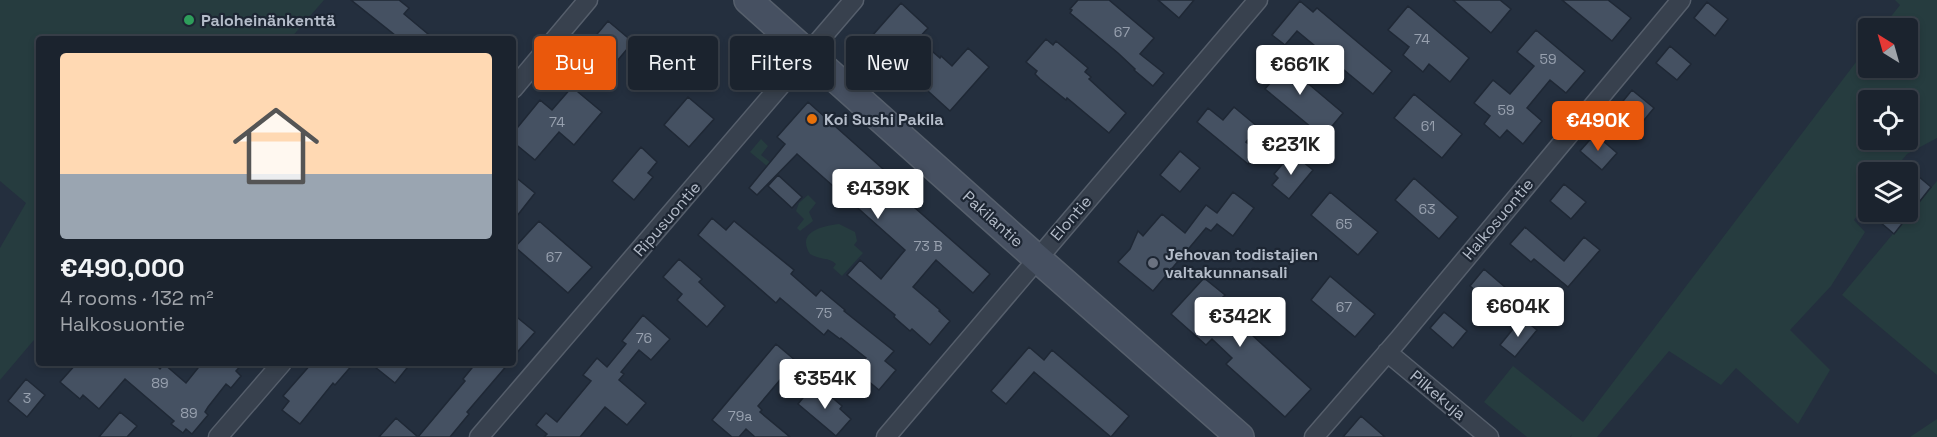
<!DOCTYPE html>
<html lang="en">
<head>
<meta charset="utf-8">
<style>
	body { margin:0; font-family:"Space Grotesk",sans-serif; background:#242b36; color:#f1f3f6; height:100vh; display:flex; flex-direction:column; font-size:22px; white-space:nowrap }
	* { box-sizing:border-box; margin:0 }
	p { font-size:20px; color:#a0a4aa }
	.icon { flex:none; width:33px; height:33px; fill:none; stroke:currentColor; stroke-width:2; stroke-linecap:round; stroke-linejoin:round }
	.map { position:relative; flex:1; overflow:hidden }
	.details { position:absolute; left:36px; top:36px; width:480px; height:330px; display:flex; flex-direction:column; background:#1b232e; border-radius:6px; box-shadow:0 3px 9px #0003,0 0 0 2px #39404a }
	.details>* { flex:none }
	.hud { position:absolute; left:534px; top:36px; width:570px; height:54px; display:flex; gap:12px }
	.needle { width:39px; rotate:323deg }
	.controls { position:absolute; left:1858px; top:18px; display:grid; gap:12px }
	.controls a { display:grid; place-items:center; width:60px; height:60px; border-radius:6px; background:#1b232e; box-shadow:0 3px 9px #0003,0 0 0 2px #39404a; font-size:30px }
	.price { position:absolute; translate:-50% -51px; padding:0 14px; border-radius:6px; background:#fff; color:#222; font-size:20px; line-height:39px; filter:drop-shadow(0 2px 3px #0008) }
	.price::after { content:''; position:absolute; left:50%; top:36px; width:18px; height:14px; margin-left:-9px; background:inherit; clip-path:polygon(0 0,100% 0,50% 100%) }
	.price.selected { background:#ea580c; color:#fff }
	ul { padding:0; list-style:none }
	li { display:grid; align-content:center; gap:12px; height:318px; padding:0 24px }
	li+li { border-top:2px solid #39404a }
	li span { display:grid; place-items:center; height:186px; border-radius:6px; color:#555 }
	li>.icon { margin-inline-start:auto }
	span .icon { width:108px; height:108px; fill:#fffc; stroke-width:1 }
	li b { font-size:26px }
	.chip { padding:0 21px; border-radius:6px; background:#1b232e; box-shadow:0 3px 9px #0003,0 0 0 2px #39404a; font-size:21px; line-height:54px }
	.chip.selected { background:#ea580c; color:#fff }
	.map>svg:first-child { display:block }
</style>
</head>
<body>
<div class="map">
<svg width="1937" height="437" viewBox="0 0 1937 437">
	<rect width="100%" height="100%" fill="#242f3e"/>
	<!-- green -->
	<path fill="#263c3f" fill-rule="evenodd" d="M0 0H324L290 39H39V334L0 380V248L26 203 0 181Z
		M1895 0H1937V138L1907 154 1892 172H1869V201L1854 220 1865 232 1831 286 1790 330 1830 370 1798 424 1736 368 1721 385 1669 351 1597 437H1571L1572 434 1570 437H1527L1484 402 1513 366 1583 422 1869 45V68H1908V28H1882L1900 5ZM1869 100H1908V140H1869Z
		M761 139 768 146 761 155 781 171 779 173 769 164 767 166 750 152Z
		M1937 181V375L1842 295Z
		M808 195 816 203 809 212 813 221 800 231 797 228 804 219 796 211 799 203Z
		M839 224 855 232 857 241 854 245 863 253 842 276 833 268 836 264C829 257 819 260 810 254 796 232 822 226 839 224Z
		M1937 419V437H1910Z"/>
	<!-- building -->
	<path fill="#455162" stroke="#1f2835" stroke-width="1.5" d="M351 0H399L409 8 404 14 434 39H400Z
		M1078 0H1109L1154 38 1140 54 1164 73 1153 86 1134 70 1135 69 1118 53 1070 13 1072 10 1070 9Z
		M1158 0H1194L1179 18Z
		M1453 0H1500L1511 9 1491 33Z
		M1562 0H1608L1631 18 1612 41Z
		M1300 1 1313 12 1317 8 1392 71 1373 94 1297 31 1285 45 1272 35Z
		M1707 2 1728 19 1715 36 1694 18Z
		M901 3 928 28 918 39 940 58 941 56 952 66 968 48 989 67 950 111 918 82 921 78 872 36Z
		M1408 6 1469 58 1450 82 1429 64 1423 72 1403 55 1409 47 1388 30Z
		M608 21 633 42 607 73 582 52Z
		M1536 30 1585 71 1566 93 1550 80 1527 108 1542 121 1523 144 1507 130 1500 138 1484 124 1490 116 1474 103 1493 80 1510 94 1534 66 1517 52Z
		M1046 39 1053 45 1056 41 1088 68 1085 72 1091 77 1089 79 1126 113 1109 133 1067 98 1066 100 1040 79 1035 74 1037 71 1026 62Z
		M1670 46 1691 64 1677 80 1656 63Z
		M1273 54 1343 113 1323 137 1265 89 1271 82 1258 72Z
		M572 87 602 112 574 145 559 132 535 160 513 142V133L540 100 552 110Z
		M1632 90 1654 108 1640 125 1619 106Z
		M1414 94 1462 134 1442 158 1394 118Z
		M688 97 714 119 689 147 664 125Z
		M808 102 920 202 915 208 990 274 973 293 936 260 913 287 940 310 939 311 950 321 930 345 912 329 910 331 894 317 895 315 847 275 860 260 881 279 905 250 797 154 757 195 749 188 785 144 777 137Z
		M1234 107 1258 127 1246 142 1259 152 1248 164 1197 122 1208 108 1223 120Z
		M1595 134 1617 153 1602 170 1580 151Z
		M641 147 657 162 648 173 653 177 634 200 612 181Z
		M1180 151 1200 168 1180 192 1160 175Z
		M1292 153 1313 170 1289 199 1272 185 1278 178 1274 174Z
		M513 175 535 193 513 221Z
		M778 175 802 197 792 208 768 186Z
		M1918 176 1931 187 1894 234 1880 222 1889 212H1908V187Z
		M1414 178 1458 217 1439 239 1395 200Z
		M1564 184 1586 202 1571 219 1550 201Z
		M1233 192 1254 208 1233 236 1217 224 1211 231 1206 228 1153 291 1118 262 1130 249 1138 231 1143 236 1162 214 1185 233 1206 205 1217 213Z
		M1330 192 1378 232 1358 255 1311 215Z
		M712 218 726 230 734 221 794 270 791 274 816 296 821 290 845 310 844 311 894 351 885 361 896 370 879 390 856 371 866 358 841 338 840 339 828 330 824 335 780 298 776 303 698 235Z
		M539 221 592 267 568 293 515 247Z
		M1525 227 1564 261 1584 237 1600 250 1568 287 1534 259 1531 262 1510 244Z
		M679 259 702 279 699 282 725 306 707 327 677 300 682 294 663 277Z
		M1484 269 1506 288 1492 304 1470 286Z
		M1330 276 1375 314 1355 337 1311 300Z
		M1204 278 1225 295 1217 303 1311 389 1285 417 1226 364 1232 358 1212 339 1206 345 1171 314Z
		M1444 312 1467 331 1453 348 1430 328Z
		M513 314 535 332 513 357Z
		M643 315 670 339 651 360 639 350 621 372 624 374 619 380 646 403 627 425 605 407 580 437H544L547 434 536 425 546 413 557 422 591 381 583 375 597 358 607 367 626 344 622 341Z
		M1522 318 1537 330 1515 357 1500 345Z
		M776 344 796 361 758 406 762 410 760 412 790 437H755L746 429 739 437H732L712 420Z
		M1029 347 1044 360 1052 350 1129 416 1111 437 1034 372 1006 404 991 391Z
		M77 363H154L160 369 164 364 186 383 202 363H243L236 371 241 376 231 388 226 384 208 407 205 412 208 415 192 434 186 429 183 433 171 424 174 421 125 379 99 409 83 395 80 399 60 382Z
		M312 363H354L335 385 333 383 300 424 282 410 289 401 283 396Z
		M370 363H411L395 383Z
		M476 363H509L467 412 469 414 450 437H379L396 418 418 437 465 381 463 379Z
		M26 379 45 395 27 417 8 401Z
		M815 383 842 406 840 409 851 419 836 436 798 404Z
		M120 412 137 426 127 437H99Z
		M1361 416 1385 437H1343Z"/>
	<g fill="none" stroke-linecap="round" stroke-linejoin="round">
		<defs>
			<path id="minor" d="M513 89 588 0
				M1387 352 1489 437
				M218 437 282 363
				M479 437 854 0
				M886 437 1258 0
				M1314 437 1399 339 1681 0"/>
			<path id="secondary" d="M748 0 1013 237 1240 437"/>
		</defs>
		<!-- minor casing -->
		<use href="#minor" stroke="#565f6c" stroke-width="21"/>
		<!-- secondary casing -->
		<use href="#secondary" stroke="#565f6c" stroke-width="30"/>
		<!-- minor -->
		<use href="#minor" stroke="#38414e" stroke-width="18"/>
		<!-- secondary -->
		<use href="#secondary" stroke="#465061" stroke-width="27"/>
	</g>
	<!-- markers -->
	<circle fill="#2e9e5b" stroke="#1d2633" stroke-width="2" cx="189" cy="20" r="6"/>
	<circle fill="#e8710a" stroke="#1d2633" stroke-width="2" cx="812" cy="119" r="6"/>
	<circle fill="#6b7280" stroke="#1d2633" stroke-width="2" cx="1153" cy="263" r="6"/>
	<g text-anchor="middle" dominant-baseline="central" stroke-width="4.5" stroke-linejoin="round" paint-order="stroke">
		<!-- number labels -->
		<g font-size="14" fill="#98a1af">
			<text x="1122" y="32">67</text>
			<text x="1422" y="39">74</text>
			<text x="1548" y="59">59</text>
			<text x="1506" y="110">59</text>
			<text x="557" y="122">74</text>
			<text x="1428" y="126">61</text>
			<text x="1427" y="209">63</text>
			<text x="1344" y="224">65</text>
			<text x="928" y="246">73 B</text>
			<text x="554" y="257">67</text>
			<text x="1344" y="307">67</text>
			<text x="824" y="313">75</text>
			<text x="644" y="338">76</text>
			<text x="160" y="383">89</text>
			<text x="27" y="398">3</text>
			<text x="189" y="413">89</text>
			<text x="740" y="416">79a</text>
		</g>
		<!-- poi labels -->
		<g font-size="16" font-weight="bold" fill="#b4bcc9" stroke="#1d2633" text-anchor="start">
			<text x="201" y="20">Paloheinänkenttä</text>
			<text x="824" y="119">Koi Sushi Pakila</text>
			<text x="1165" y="254">Jehovan todistajien<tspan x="1165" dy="18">valtakunnansali</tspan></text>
		</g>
		<!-- street labels -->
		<g font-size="16" fill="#b4bcc9" stroke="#1d2633">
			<text transform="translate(1071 218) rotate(-49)">Elontie</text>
			<text transform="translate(667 219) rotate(-49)">Ripusuontie</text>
			<text transform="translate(993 219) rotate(42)">Pakilantie</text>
			<text transform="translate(1498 219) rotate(-50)">Halkosuontie</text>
			<text transform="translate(1438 395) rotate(40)">Pilkekuja</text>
		</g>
	</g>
</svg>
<div class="controls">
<a><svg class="needle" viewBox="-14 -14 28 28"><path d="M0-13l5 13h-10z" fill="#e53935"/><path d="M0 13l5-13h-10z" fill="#a0a4aa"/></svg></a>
<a><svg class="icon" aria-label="locate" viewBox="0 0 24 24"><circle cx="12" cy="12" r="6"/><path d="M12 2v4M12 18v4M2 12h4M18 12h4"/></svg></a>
<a><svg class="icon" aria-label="layers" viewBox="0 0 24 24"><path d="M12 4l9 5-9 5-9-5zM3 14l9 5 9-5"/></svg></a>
</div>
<b class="price" style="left:1300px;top:96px">€661K</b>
<b class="price selected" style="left:1598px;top:152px">€490K</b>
<b class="price" style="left:1291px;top:176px">€231K</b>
<b class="price" style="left:878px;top:220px">€439K</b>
<b class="price" style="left:1518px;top:338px">€604K</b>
<b class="price" style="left:1240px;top:348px">€342K</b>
<b class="price" style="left:825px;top:410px">€354K</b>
<div class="hud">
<a class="chip selected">Buy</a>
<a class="chip">Rent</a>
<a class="chip">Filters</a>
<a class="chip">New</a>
</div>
<section class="details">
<ul>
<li><span style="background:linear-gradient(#ffd9b3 65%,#9aa5b1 0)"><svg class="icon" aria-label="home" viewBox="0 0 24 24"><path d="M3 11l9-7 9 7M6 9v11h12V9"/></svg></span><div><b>€490,000</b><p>4 rooms · 132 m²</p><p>Halkosuontie</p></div></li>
</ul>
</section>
</div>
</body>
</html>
